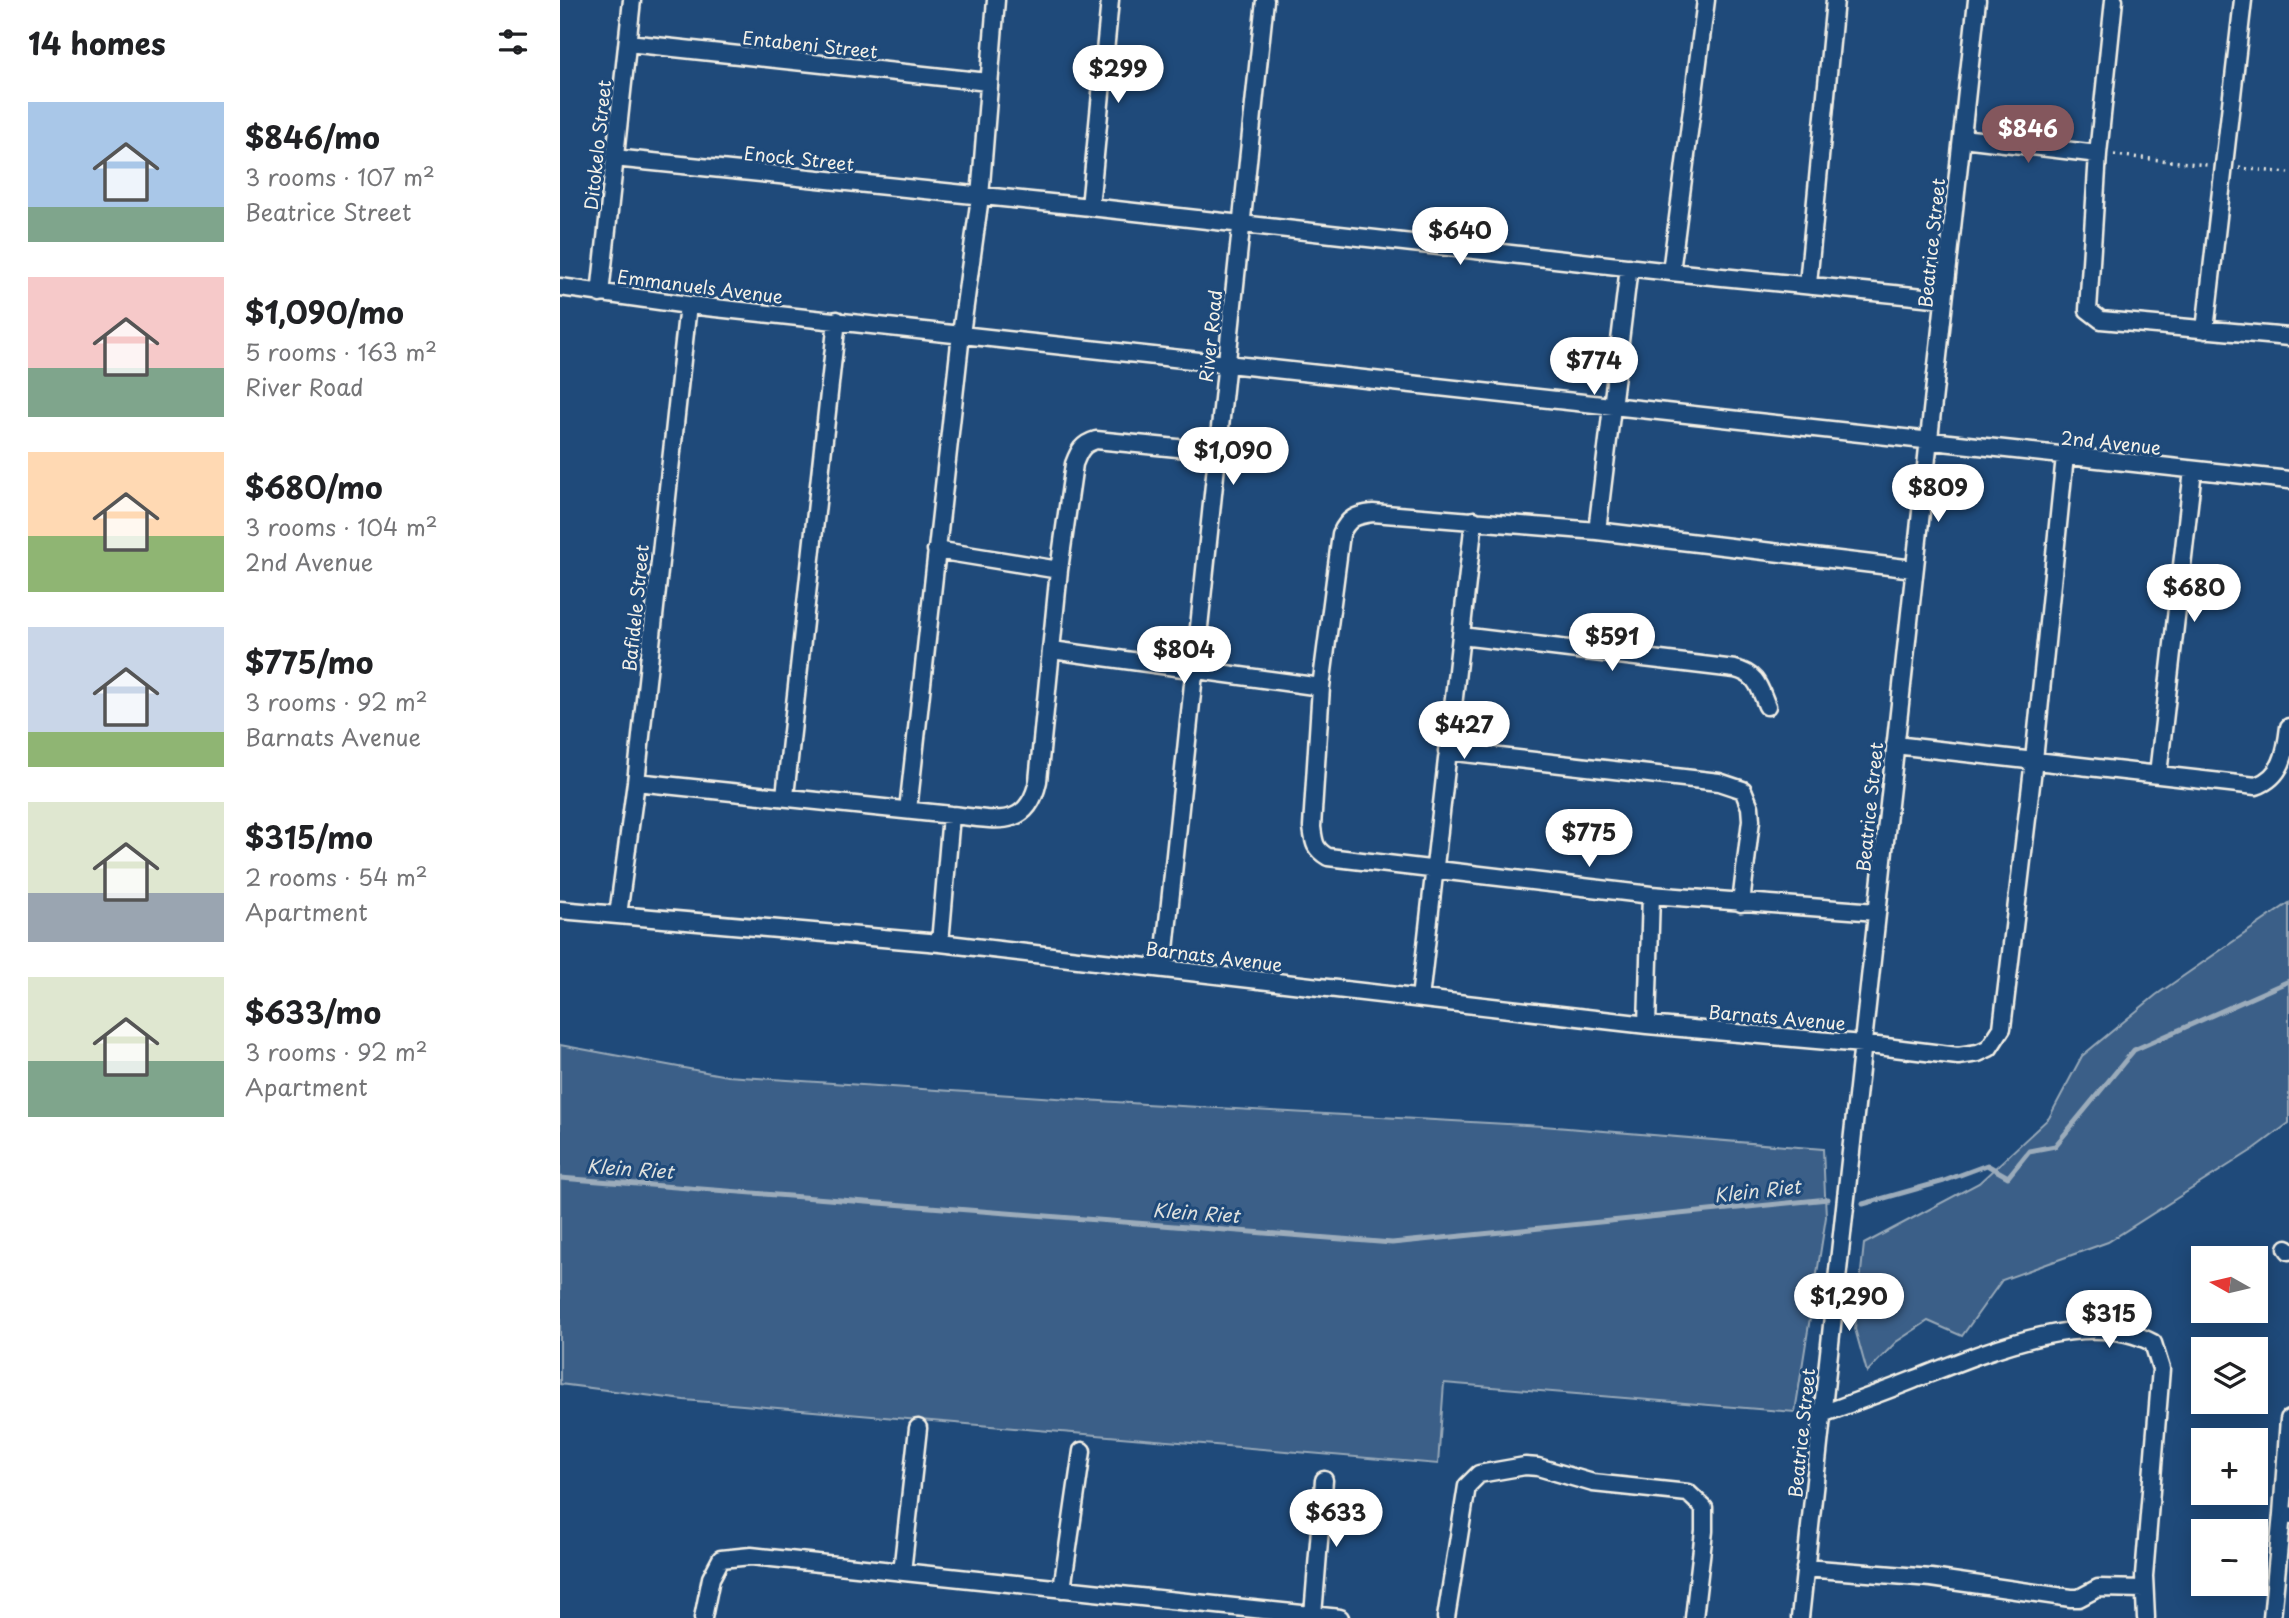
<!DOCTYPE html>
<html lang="en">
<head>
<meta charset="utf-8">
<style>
	body { margin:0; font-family:"Playpen Sans",sans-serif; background:#f6f6f6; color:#202124; height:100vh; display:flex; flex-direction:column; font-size:26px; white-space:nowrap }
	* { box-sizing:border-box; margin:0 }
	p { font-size:23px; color:#757577 }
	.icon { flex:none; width:38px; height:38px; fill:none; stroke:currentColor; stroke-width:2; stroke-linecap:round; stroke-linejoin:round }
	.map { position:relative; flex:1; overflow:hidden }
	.side { display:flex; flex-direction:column; background:#fff; width:560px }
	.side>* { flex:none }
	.needle { width:46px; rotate:278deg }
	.fabs { position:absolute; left:1631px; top:1246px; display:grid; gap:14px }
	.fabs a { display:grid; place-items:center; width:77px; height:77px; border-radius:0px; background:#fff; box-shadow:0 4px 18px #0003; font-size:35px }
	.price { position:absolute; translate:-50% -60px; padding:0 16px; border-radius:24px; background:#fff; color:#222; font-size:23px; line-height:46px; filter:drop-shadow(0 2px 4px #0008) }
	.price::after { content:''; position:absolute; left:50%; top:42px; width:21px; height:16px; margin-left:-10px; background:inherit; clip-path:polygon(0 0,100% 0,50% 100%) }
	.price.current { background:#84575d; color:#fff }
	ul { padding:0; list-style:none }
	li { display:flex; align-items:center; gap:21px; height:175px; padding:0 28px }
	li span { display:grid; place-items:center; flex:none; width:196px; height:140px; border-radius:0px; color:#555 }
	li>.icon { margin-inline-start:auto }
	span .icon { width:84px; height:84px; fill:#fffc; stroke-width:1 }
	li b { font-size:30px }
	h2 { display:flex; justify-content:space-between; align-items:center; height:84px; padding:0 28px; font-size:30px }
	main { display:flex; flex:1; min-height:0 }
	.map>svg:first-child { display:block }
</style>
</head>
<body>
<main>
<section class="side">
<h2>14 homes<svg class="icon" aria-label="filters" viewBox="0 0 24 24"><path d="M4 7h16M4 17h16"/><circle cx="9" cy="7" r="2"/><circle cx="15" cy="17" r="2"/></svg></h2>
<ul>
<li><span style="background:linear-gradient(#a9c7e8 75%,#7fa58c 0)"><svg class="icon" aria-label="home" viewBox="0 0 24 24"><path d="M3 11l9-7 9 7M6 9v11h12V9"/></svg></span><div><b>$846/mo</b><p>3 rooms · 107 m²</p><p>Beatrice Street</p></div></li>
<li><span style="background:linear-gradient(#f6c9c9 65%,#7fa58c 0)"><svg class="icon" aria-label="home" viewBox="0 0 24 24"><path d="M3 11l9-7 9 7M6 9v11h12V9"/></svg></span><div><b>$1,090/mo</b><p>5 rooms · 163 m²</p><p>River Road</p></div></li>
<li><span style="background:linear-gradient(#ffd9b3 60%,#8fb573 0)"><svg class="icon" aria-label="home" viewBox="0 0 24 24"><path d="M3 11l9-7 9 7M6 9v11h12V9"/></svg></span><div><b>$680/mo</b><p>3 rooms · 104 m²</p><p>2nd Avenue</p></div></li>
<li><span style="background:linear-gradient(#c9d6e8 75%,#8fb573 0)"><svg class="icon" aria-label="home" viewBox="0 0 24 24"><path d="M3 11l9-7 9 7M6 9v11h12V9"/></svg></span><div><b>$775/mo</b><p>3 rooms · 92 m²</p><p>Barnats Avenue</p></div></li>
<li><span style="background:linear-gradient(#dfe7d0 65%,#9aa5b1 0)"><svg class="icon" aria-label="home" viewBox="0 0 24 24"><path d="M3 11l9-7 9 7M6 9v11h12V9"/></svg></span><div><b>$315/mo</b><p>2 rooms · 54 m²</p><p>Apartment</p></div></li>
<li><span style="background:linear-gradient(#dfe7d0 60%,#7fa58c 0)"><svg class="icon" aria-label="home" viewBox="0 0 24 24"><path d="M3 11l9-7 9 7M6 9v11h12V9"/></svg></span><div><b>$633/mo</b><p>3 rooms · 92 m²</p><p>Apartment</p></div></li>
</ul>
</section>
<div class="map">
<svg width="1729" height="1618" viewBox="0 0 1729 1618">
	<rect width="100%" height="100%" fill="#1f4a7a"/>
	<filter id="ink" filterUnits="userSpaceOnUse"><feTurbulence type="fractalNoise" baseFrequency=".0143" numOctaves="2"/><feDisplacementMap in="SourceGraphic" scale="14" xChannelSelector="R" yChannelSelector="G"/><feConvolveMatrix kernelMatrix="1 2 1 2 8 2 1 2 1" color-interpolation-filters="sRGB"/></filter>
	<g filter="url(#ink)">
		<!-- green -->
		<path fill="#3a5f88" stroke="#97a8b8" stroke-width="2" d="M1729 903V1123L1694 1149 1548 1242 1442 1280 1402 1336 1368 1321 1336 1342 1307 1372 1295 1329 1304 1244 1419 1183 1489 1118 1522 1056 1596 995Z
			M0 1045 167 1076 585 1104 983 1126 1263 1149 1266 1217 1235 1412 884 1383 878 1464 124 1400 0 1384Z"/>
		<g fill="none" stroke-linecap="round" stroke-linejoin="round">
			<!-- stream -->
			<path stroke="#9cacbb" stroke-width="5" d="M0 1178 832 1243 1268 1199
				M1303 1204 1384 1181 1427 1165 1448 1177 1469 1151 1495 1146 1574 1050 1729 981"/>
			<defs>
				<path id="street" d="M1554 0 1538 154 1528 310 1541 320 1729 337
					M68 43 428 82
					M1402 138 1538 154
					M54 158 530 207 1111 272 1384 299
					M530 207 550 0
					M1111 272 1146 0
					M1248 284 1275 0
					M0 287 128 305 1729 480
					M40 294 72 0
					M1645 330 1683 0
					M1037 531 1069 267
					M376 550 499 570
					M901 636 1175 669C1197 674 1199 687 1207 706
					M492 650 761 687
					M1335 745 1696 786C1722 777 1726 753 1729 727
					M887 751 1159 782 1183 790 1190 807 1191 820 1181 903
					M1598 774 1633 470
					M76 782 391 815C431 818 467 833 478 781L499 570 514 464C519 451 522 444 536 440L658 452
					M225 796 277 320
					M348 810 401 334 420 197 436 0
					M0 910 380 943 1087 1025 1302 1044 1398 1056 1418 1053 1429 1048 1442 1028 1474 760 1505 456
					M1317 912 1091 895 768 857C754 849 754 842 752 827L761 687 781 534C788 518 796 515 813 513L1037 531 1354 569
					M58 915 76 782 128 305
					M380 943 391 815
					M603 969 705 0
					M860 999 914 520
					M1087 1025 1091 895
					M1727 1248 1729 1251
					M1262 1414C1292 1403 1323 1392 1353 1380 1417 1355 1527 1306 1593 1343L1601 1369 1584 1576 1586 1618
					M1722 1514 1729 1419
					M1245 1568 1371 1578 1511 1598H1519L1538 1588 1584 1589
					M342 1572 358 1428
					M502 1589 522 1451
					M753 1615 764 1480
					M143 1618 151 1578 161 1559 191 1556 780 1618
					M886 1618 907 1486 919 1474 965 1466 978 1467 1033 1483 1128 1493 1144 1508V1531L1134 1618
					M1240 1618 1417 0
					M1712 1618 1722 1514 1729 1515"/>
			</defs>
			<!-- street casing -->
			<use href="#street" stroke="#f4f1e8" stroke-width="21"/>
			<!-- path -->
			<path stroke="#f4f1e8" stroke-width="3.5" stroke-dasharray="2 5" stroke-linecap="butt" d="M1554 155 1647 165
				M1679 168 1729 173"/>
			<!-- street -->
			<use href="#street" stroke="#1f4a7a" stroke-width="16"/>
		</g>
	</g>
	<g text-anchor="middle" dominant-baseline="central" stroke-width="6" stroke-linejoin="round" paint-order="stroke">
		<!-- street labels -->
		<g font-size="18" fill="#f4f1e8" stroke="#1f4a7a">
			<text transform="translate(250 44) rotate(6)">Entabeni Street</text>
			<text transform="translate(37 145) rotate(-84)">Ditokelo Street</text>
			<text transform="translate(239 158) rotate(6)">Enock Street</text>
			<text transform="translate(1371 243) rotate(-84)">Beatrice Street</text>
			<text transform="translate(140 286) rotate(7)">Emmanuels Avenue</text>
			<text transform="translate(650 336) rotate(-84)">River Road</text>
			<text transform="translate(1551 442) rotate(6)">2nd Avenue</text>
			<text transform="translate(75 608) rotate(-84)">Bafidele Street</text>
			<text transform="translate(1309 807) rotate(-84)">Beatrice Street</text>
			<text transform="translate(654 956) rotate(7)">Barnats Avenue</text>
			<text transform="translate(1217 1017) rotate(5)">Barnats Avenue</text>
			<text transform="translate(1241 1433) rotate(-84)">Beatrice Street</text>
		</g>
		<!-- water labels -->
		<g font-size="19" font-style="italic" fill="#dee0dd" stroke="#1f4a7a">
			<text transform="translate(70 1168) rotate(4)">Klein Riet</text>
			<text transform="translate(1197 1190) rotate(-6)">Klein Riet</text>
			<text transform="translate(636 1212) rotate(4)">Klein Riet</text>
		</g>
	</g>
</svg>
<div class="fabs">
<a><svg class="needle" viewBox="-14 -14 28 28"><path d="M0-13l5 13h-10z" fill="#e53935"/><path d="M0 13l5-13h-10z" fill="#757577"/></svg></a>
<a><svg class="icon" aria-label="layers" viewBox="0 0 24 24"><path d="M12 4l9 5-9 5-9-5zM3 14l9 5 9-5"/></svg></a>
<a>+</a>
<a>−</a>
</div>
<b class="price" style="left:558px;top:105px">$299</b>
<b class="price current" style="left:1468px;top:165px">$846</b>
<b class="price" style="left:900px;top:267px">$640</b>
<b class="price" style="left:1034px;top:397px">$774</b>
<b class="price" style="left:673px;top:487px">$1,090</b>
<b class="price" style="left:1378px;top:524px">$809</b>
<b class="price" style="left:1634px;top:624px">$680</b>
<b class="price" style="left:1052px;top:673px">$591</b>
<b class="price" style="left:624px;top:686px">$804</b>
<b class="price" style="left:904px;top:761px">$427</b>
<b class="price" style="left:1029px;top:869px">$775</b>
<b class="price" style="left:1289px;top:1333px">$1,290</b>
<b class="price" style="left:1549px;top:1350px">$315</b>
<b class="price" style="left:776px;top:1549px">$633</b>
</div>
</main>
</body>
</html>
